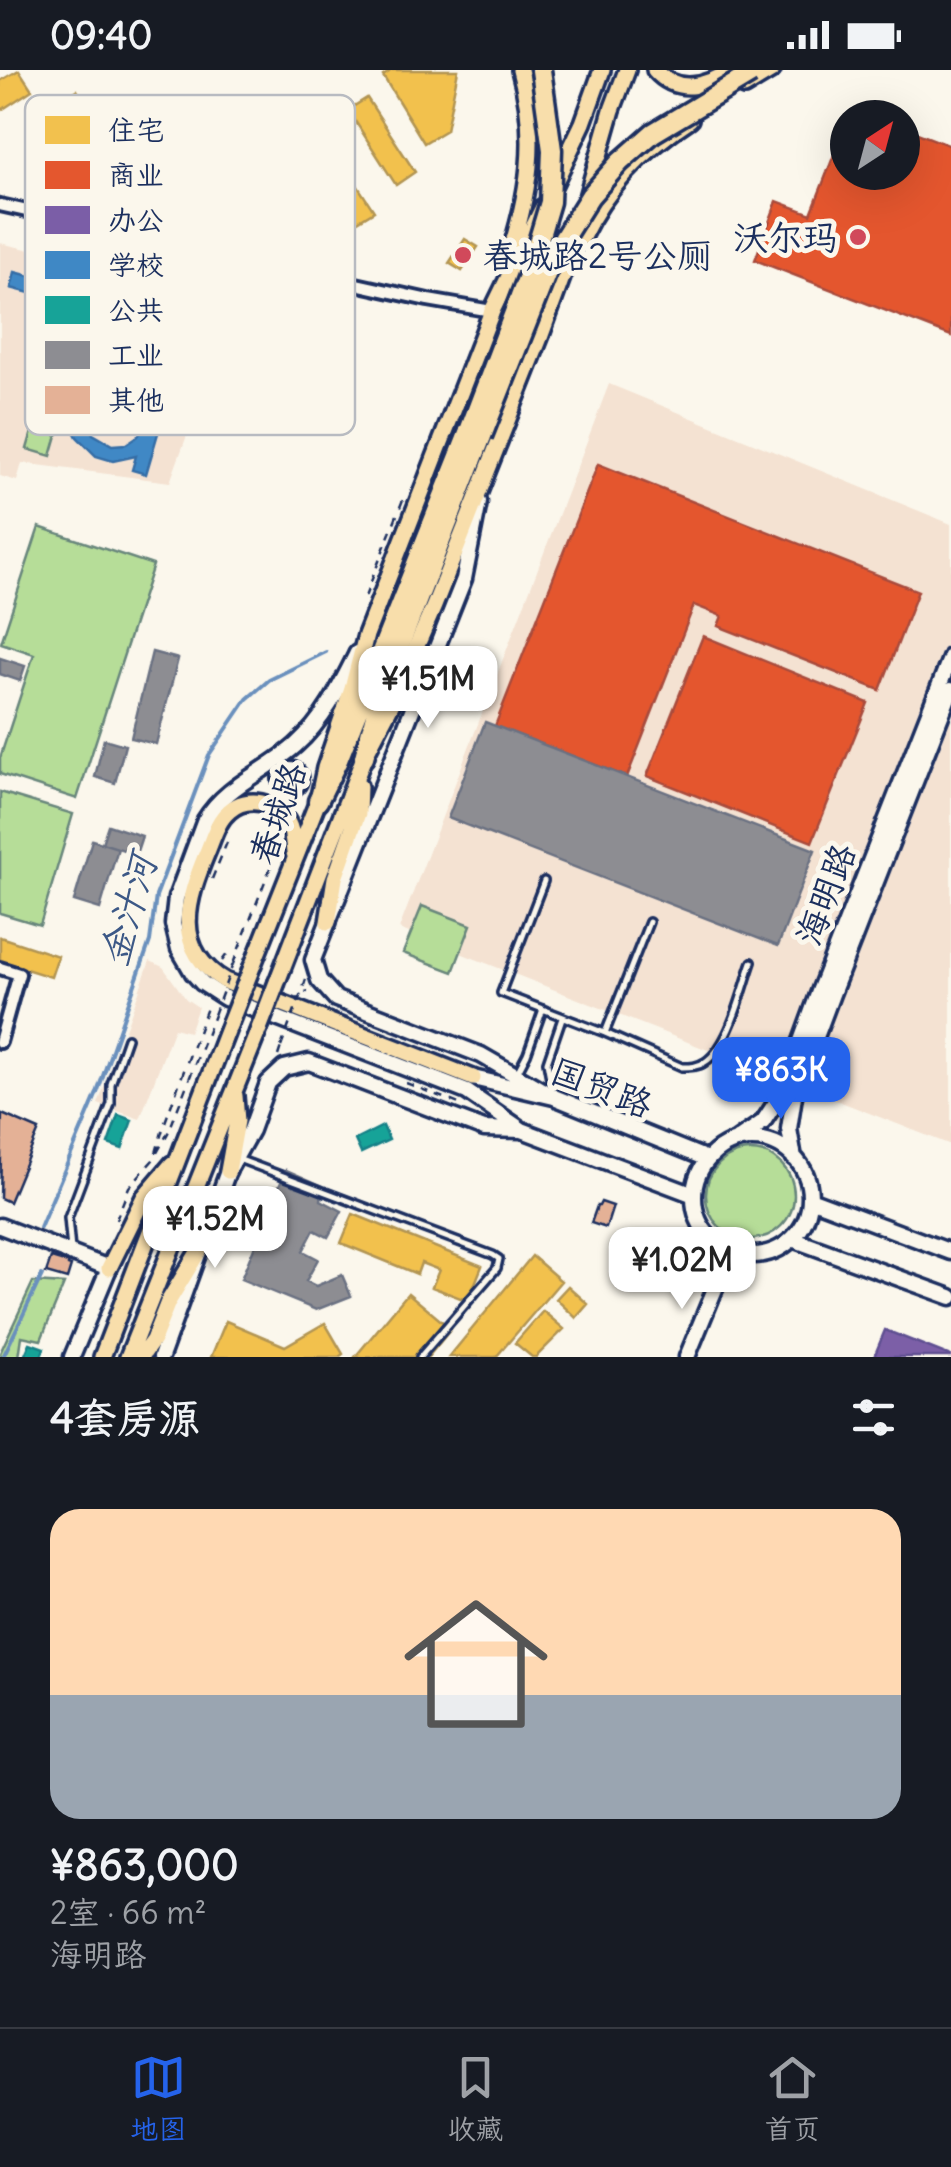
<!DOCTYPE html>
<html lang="zh">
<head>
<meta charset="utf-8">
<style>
	body { margin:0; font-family:Delius,"LXGW WenKai TC",sans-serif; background:#242831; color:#f1f3f6; height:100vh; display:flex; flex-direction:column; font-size:38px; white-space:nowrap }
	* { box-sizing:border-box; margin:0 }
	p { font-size:32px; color:#9ea1a6 }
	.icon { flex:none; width:55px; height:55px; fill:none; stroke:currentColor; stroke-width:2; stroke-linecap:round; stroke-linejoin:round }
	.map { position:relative; height:1287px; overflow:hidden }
	.details { display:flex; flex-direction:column; background:#171b24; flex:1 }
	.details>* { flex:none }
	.needle { width:65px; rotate:36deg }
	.fabs { position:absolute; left:830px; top:30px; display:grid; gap:20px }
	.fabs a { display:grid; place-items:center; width:90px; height:90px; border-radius:50%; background:#171b24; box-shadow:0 10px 40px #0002; font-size:50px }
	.price { position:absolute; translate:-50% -85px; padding:0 22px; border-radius:20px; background:#fff; color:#222; font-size:32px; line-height:65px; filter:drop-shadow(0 2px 5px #0008) }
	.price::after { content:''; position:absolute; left:50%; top:60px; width:30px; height:22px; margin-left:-15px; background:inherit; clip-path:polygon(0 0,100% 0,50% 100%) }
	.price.on { background:#2563eb; color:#fff }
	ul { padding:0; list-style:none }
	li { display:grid; align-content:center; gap:20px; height:530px; padding:0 50px }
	li span { display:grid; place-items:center; height:310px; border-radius:30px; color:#555 }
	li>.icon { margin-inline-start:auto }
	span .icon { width:180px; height:180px; fill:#fffc; stroke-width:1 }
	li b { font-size:42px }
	h2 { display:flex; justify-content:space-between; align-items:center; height:120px; padding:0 50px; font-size:42px }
	.status { display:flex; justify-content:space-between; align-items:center; height:70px; padding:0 50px; background:#171b24; direction:ltr }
	.status svg { height:28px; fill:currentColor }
	.menu { display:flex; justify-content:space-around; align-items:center; height:140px; border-top:2px solid #363941; background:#171b24; font-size:28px; color:#9ea1a6 }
	.menu a { display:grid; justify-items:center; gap:5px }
	.menu .on { color:#2563eb }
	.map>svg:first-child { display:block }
</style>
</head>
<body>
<div class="status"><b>09:40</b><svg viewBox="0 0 49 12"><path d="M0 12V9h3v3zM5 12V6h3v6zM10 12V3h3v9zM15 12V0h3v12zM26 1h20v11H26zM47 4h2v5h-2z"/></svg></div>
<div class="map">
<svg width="951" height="1287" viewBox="0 0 951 1287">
	<rect width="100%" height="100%" fill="#fbf7ec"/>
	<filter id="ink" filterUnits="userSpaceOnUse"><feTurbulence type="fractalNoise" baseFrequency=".01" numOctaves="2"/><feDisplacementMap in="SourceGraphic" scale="20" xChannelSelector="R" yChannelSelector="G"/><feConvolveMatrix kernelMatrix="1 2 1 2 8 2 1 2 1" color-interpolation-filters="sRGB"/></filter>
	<g filter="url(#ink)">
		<!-- built -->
		<path fill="#f4e2d2" d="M0 173 202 219 188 305 192 321 190 357 170 412 22 393 17 411 0 406Z
			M609 314 951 454V1075L399 859Z
			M150 891 163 897 186 929 198 937 189 962 174 958 140 1049 98 1034Z"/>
		<!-- green -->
		<path fill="#b6dd98" stroke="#68867b" stroke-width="2.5" d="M38 341 62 348 51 386 27 379Z
			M39 457 153 495 77 729 0 704V688L34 584 1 573Z
			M0 722 73 744 40 855 0 843Z
			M422 836 471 855 453 902 403 883Z
			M706 1125a44 44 0 1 1 88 0a44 44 0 1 1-88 0Z
			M33 1212 64 1214 41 1270 22 1266 19 1287H0V1283Z"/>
		<!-- homes -->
		<path fill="#f2c14e" stroke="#b29553" stroke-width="2.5" d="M19 0 32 20 0 41V11Z
			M392 0H458L446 60 424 73 383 6Z
			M77 20 87 37 76 44 96 76 152 40 166 61 89 110 45 41Z
			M367 28 415 102 396 115 348 40Z
			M320 58 374 141 351 155 298 73Z
			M465 169 478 177 462 201 449 193Z
			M0 867 58 886 51 907 0 891Z
			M353 1144 482 1196 468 1231 432 1217 439 1200 421 1193 417 1204 341 1173Z
			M532 1186 561 1211 496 1287H449Z
			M568 1216 588 1234 576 1248 556 1229Z
			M408 1223 451 1259 428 1287H355Z
			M543 1241 564 1259 536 1287H532L515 1273Z
			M226 1251 285 1276 325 1253 343 1284 339 1287H211Z"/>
		<!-- shops -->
		<path fill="#e4572e" stroke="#a84b3c" stroke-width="2.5" d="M848 49V102H902V57L951 76V266L755 190 777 131 811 144Z
			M598 394 918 521 880 620 718 556 722 546 694 535 627 707 495 656Z
			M703 566 868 633 812 772 647 706Z"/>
		<!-- offices -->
		<path fill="#7b5ea7" stroke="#5e5091" stroke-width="2.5" d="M885 1260 951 1286V1287H874Z"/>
		<!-- schools -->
		<path fill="#3f88c5" stroke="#346da6" stroke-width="2.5" fill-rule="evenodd" d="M15 202 68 216 64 232 11 218Z
			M183 226 197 230 146 404 132 400 136 386 113 391 96 386 77 367 73 359 71 342 96 256 107 243 131 232 149 234 157 237 174 253ZM134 247 148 249 160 258 166 271 165 285 142 360 138 366 126 374 112 375 93 364 87 351 88 337 111 262 121 251Z"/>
		<!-- public -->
		<path fill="#17a398" stroke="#188087" stroke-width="2.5" d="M118 1045 132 1050 122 1079 108 1074Z
			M383 1056 389 1070 361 1083 355 1070Z
			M30 1273 44 1278 41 1287H24Z"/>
		<!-- industry -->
		<path fill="#8d8d92" stroke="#6b7182" stroke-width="2.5" d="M152 582 178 589 156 674 131 668Z
			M0 588 25 596 20 611 0 604Z
			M485 652 815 780 778 876 448 748Z
			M104 669 125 675 115 713 95 707Z
			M108 755 142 766 136 784 102 773Z
			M92 770 118 778 100 839 74 831Z
			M286 1100 323 1116 321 1130 342 1141 328 1167 314 1160 303 1181 318 1189 306 1211 316 1216 342 1205 351 1226 316 1240 241 1209Z"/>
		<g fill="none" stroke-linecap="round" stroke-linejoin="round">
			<!-- stream -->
			<path stroke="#6b90bd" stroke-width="4" d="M40 1158 97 1023 150 871 156 826 209 685 247 629 269 610 326 582
				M3 1287 42 1205"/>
		</g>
		<!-- building -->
		<path fill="#e4b196" stroke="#1b2f5e" stroke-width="2.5" d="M2 1044 39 1060 9 1132 0 1128Z
			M601 1132 613 1136 606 1158 591 1153 597 1136H599Z
			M51 1188 68 1193V1195L71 1196 67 1209 46 1203Z"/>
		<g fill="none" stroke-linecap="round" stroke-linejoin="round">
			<defs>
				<path id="lane" d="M544 811 501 923 605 963 682 997C690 997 698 997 705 992 730 976 742 920 752 892
					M605 963 649 852
					M518 1001 527 984 543 939
					M553 1024 547 992 562 948
					M238 1089 493 1185 499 1189 497 1198 420 1287
					M71 1180 68 1148 111 1034V1014L127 968"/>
				<path id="street" d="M0 135 428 230 492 241
					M279 709a11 11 0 1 1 22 0a11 11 0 1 1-22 0Z
					M0 898 19 904 0 972"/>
				<path id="secondary" d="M479 432 464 509 313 890 319 910 336 929 481 985 554 1027
					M357 583C340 617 324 650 296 675 266 702 226 715 205 750L176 828 173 854 179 879 193 903 202 913 225 928 467 1022 522 1060 694 1125
					M473 1008 554 1027 707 1089
					M694 1127a58 58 0 1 1 116 0a58 58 0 1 1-116 0Z
					M737 1070 763 1052 782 1023 820 919 951 586
					M794 1088 789 1059 794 1026 832 924 951 620
					M810 1129 951 1182
					M0 1156 109 1198 72 1287
					M792 1169 951 1227
					M161 1287 228 1101 251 1060 268 1013 284 998 309 992 484 1059 521 1060
					M687 1287 717 1214 747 1185"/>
				<path id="primary" d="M655 0C678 26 707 16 733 0
					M744 17 772 0
					M553 116 583 53 602 0
					M582 167C606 117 644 79 690 49
					M507 192C529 126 539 68 520 0
					M294 783C293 773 293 762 288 753 277 731 247 725 229 741 217 751 213 768 207 782 187 830 171 879 225 911L473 1008
					M328 852 335 808 358 743 359 716
					M252 897 318 731 325 698 352 619 366 565 492 241 543 137
					M277 912 364 687 392 633 434 536 541 265 571 183 612 40 627 0
					M228 1101 237 1051 235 1026
					M109 1198 144 1127 172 1094
					M102 1287 230 953
					M128 1287 257 964
					M141 1287 153 1270 168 1232 200 1179"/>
				<path id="highway" d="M364 687 381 623 482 366
					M318 731 338 690 469 361"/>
			</defs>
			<!-- lane casing -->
			<use href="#lane" stroke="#1b2f5e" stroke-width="12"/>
			<!-- street casing -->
			<use href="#street" stroke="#1b2f5e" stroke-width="18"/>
			<!-- secondary casing -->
			<use href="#secondary" stroke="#1b2f5e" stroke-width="21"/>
			<!-- primary casing -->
			<use href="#primary" stroke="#1b2f5e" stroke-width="22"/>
			<!-- highway casing -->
			<use href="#highway" stroke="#1b2f5e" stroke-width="25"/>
			<!-- path -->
			<path stroke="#1b2f5e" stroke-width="2.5" stroke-dasharray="8 8" stroke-linecap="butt" d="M365 527 404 427
				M212 809 230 765
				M222 891 230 880
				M233 894 279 775
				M306 909 302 921 308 922
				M278 986 281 977 285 979
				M406 1013 459 1034
				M156 1083 164 1055 208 935
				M116 1150 129 1117 153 1090 169 1061 214 945"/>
			<!-- lane -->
			<use href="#lane" stroke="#fbf7ec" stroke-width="5"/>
			<!-- street -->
			<use href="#street" stroke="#fbf7ec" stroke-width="10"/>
			<!-- secondary -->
			<use href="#secondary" stroke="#fbf7ec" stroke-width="14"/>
			<!-- primary -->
			<use href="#primary" stroke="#f8deab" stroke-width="15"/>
			<!-- highway -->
			<use href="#highway" stroke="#f8deab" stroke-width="18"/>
			<defs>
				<path id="primary-bridge" d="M230 953 252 897
					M257 964 277 912"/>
				<path id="highway-bridge" d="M469 361 528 206 550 132 552 80 541 0
					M482 366 555 182 590 126 620 92 653 63 751 4"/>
			</defs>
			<!-- primary-bridge casing -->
			<use href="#primary-bridge" stroke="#1b2f5e" stroke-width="22" stroke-linecap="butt"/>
			<!-- highway-bridge casing -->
			<use href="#highway-bridge" stroke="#1b2f5e" stroke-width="25" stroke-linecap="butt"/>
			<!-- path-bridge -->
			<path stroke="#1b2f5e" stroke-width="2.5" stroke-dasharray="8 8" stroke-linecap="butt" d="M214 945 233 894
				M281 977 302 921"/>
			<!-- primary-bridge -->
			<use href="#primary-bridge" stroke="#f8deab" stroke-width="15"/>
			<!-- highway-bridge -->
			<use href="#highway-bridge" stroke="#f8deab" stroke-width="18"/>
		</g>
	</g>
	<!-- markers -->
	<g fill="#d1495b" stroke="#fbf7ec" stroke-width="4">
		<circle cx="858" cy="167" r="10"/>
		<circle cx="463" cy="185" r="10"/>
	</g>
	<g text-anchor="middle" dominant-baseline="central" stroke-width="10" stroke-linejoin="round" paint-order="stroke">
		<!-- poi labels -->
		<g font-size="35" fill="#1b2f5e" stroke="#fbf7ec" text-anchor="end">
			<text x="838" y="167">沃尔玛</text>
			<text x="483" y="185" text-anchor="start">春城路2号公厕</text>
		</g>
		<!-- street labels -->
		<g font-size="35" fill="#1b2f5e" stroke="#fbf7ec">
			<text transform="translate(277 743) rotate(-71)">春城路</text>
			<text transform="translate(825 824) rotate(-69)">海明路</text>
			<text transform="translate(602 1017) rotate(21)">国贸路</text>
		</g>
		<!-- water labels -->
		<g font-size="38" font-style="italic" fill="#3c5886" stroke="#fbf7ec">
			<text transform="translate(128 840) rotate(-74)">金汁河</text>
		</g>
	</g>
	<!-- legend -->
	<rect x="25" y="25" width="330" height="340" rx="15" fill="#fbf7ec" stroke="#b8bbc1" stroke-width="2.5"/>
	<rect x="45" y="46" width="45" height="28" fill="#f2c14e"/>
	<rect x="45" y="91" width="45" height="28" fill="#e4572e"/>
	<rect x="45" y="136" width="45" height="28" fill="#7b5ea7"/>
	<rect x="45" y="181" width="45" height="28" fill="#3f88c5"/>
	<rect x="45" y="226" width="45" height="28" fill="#17a398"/>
	<rect x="45" y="271" width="45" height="28" fill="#8d8d92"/>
	<rect x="45" y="316" width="45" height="28" fill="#e4b196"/>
	<g font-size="28" fill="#1b2f5e">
		<text x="108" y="70">住宅</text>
		<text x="108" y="115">商业</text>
		<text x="108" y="160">办公</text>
		<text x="108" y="205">学校</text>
		<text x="108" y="250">公共</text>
		<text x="108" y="295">工业</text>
		<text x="108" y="340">其他</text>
	</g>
</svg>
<div class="fabs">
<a><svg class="needle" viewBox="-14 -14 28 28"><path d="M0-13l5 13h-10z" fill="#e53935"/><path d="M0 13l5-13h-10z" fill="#9ea1a6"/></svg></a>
</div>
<b class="price" style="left:428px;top:661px">¥1.51M</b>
<b class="price on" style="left:781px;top:1052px">¥863K</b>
<b class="price" style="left:215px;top:1201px">¥1.52M</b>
<b class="price" style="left:682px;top:1242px">¥1.02M</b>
</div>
<section class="details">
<h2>4套房源<svg class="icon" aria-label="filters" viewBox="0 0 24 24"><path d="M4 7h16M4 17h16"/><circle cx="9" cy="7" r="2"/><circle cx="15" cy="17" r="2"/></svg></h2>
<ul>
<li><span style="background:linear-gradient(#ffd9b3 60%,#9aa5b1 0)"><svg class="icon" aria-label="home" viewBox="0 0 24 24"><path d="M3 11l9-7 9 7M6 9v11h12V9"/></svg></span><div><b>¥863,000</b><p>2室 · 66 m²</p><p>海明路</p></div></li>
</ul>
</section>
<nav class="menu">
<a class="on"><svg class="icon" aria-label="map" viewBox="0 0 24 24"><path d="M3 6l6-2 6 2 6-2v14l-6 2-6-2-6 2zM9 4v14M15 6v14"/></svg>地图</a>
<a><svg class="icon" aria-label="saved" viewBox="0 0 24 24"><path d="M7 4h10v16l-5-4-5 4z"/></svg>收藏</a>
<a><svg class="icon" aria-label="home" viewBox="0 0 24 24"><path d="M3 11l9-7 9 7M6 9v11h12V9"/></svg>首页</a>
</nav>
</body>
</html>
